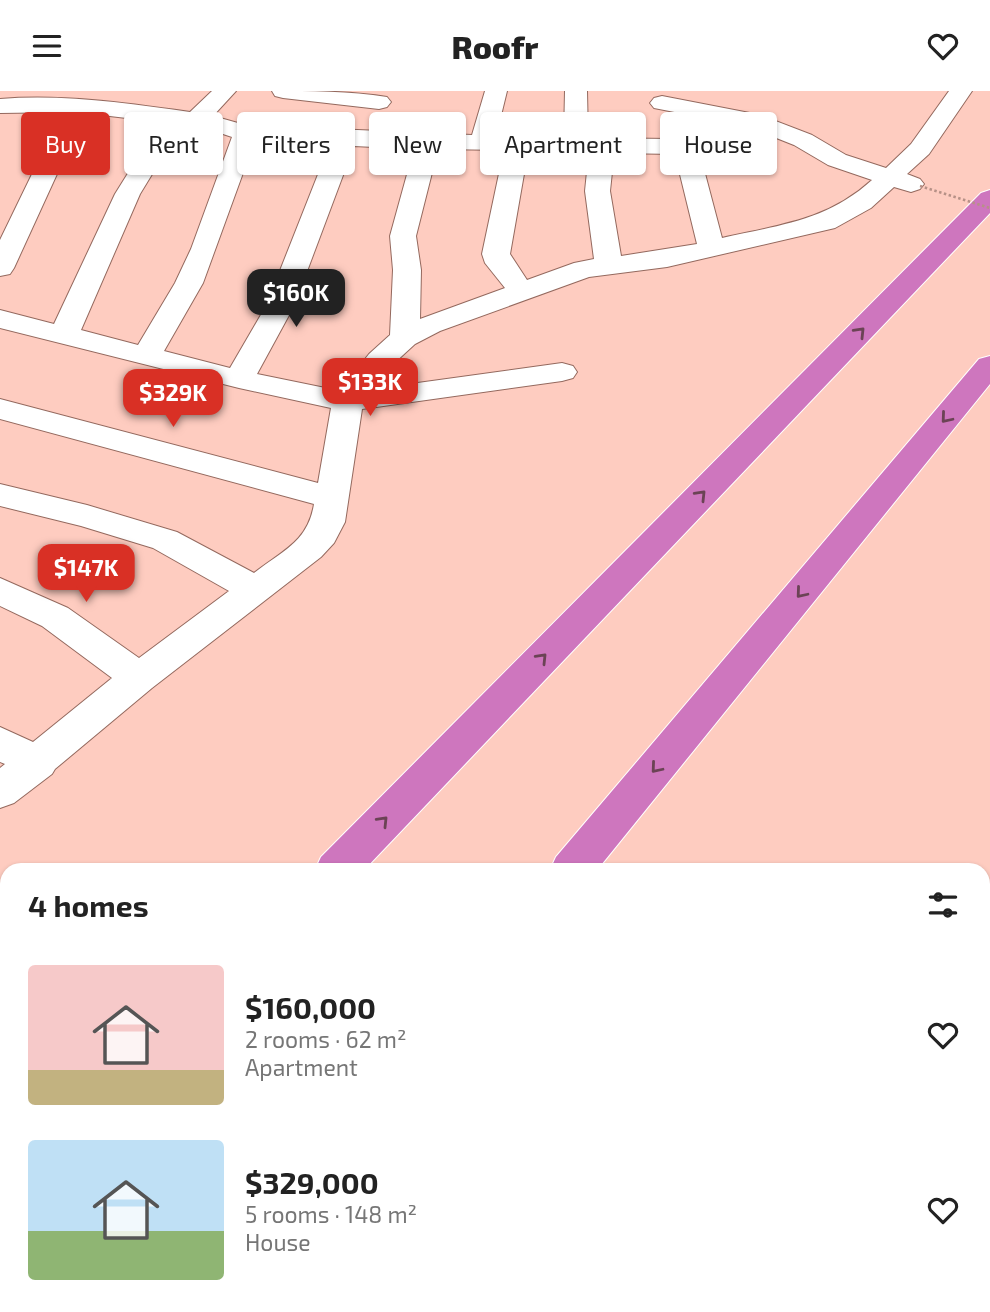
<!DOCTYPE html>
<html lang="en">
<head>
<meta charset="utf-8">
<style>
	body { margin:0; font-family:"Exo 2",sans-serif; background:#f2f2f2; color:#222; height:100vh; display:flex; flex-direction:column; font-size:26px; white-space:nowrap }
	* { box-sizing:border-box; margin:0 }
	p { font-size:23px; color:#767676 }
	.icon { flex:none; width:38px; height:38px; fill:none; stroke:currentColor; stroke-width:2; stroke-linecap:round; stroke-linejoin:round }
	.map { position:relative; flex:1; overflow:hidden }
	.panel { position:absolute; left:0px; top:772px; width:990px; height:450px; display:flex; flex-direction:column; background:#fff; border-radius:21px 21px 0 0; box-shadow:0 2px 5px #0004 }
	.panel>* { flex:none }
	.hud { position:absolute; left:21px; top:21px; width:948px; height:63px; display:flex; gap:14px }
	.price { position:absolute; translate:-50% -60px; padding:0 16px; border-radius:14px; background:#d93025; color:#fff; font-size:23px; line-height:46px; filter:drop-shadow(0 2px 4px #0008) }
	.price::after { content:''; position:absolute; left:50%; top:42px; width:21px; height:16px; margin-left:-10px; background:inherit; clip-path:polygon(0 0,100% 0,50% 100%) }
	.price.current { background:#222; color:#fff }
	ul { padding:0; list-style:none }
	li { display:flex; align-items:center; gap:21px; height:175px; padding:0 28px }
	li span { display:grid; place-items:center; flex:none; width:196px; height:140px; border-radius:7px; color:#555 }
	li>.icon { margin-inline-start:auto }
	span .icon { width:84px; height:84px; fill:#fffc; stroke-width:1 }
	li b { font-size:30px }
	h2 { display:flex; justify-content:space-between; align-items:center; height:84px; padding:0 28px; font-size:30px }
	.chip { padding:0 24px; border-radius:7px; background:#fff; box-shadow:0 2px 5px #0004; font-size:24px; line-height:63px }
	.chip.current { background:#d93025; color:#fff }
	header { display:flex; justify-content:space-between; align-items:center; height:91px; padding:0 28px; background:#fff; font-size:32px; font-weight:800 }
	.map>svg:first-child { display:block }
</style>
</head>
<body>
<header><svg class="icon" aria-label="menu" viewBox="0 0 24 24"><path d="M4 6h16M4 12h16M4 18h16"/></svg>Roofr<svg class="icon" aria-label="heart" viewBox="0 0 24 24"><path d="M12 20l-8-8c-3-5 5-10 8-4 3-6 11-1 8 4z"/></svg></header>
<div class="map">
<svg width="990" height="1221" viewBox="0 0 990 1221">
	<rect width="100%" height="100%" fill="#feccc0"/>
	<g fill="none" stroke-linecap="round" stroke-linejoin="round">
		<defs>
			<path id="minor" d="M212 0H236L213 25 245 34 472 44 485 0H507L496 45 564 46 565 0H587L588 47 670 48 662 33 666 28H682L698 56 722 147C779 134 827 130 872 89L828 74 794 54 746 35 654 17 650 12 654 7 662 5 760 24 812 44 846 64 886 77 911 53 949 0H972L929 63 907 83 920 88 924 93 920 98 911 101 894 96 871 117 835 137 667 176 589 186 440 240 415 253 391 275 374 298 562 272 573 275 577 281 573 287 562 290 362 318 345 431 334 452 321 466 152 597 55 678 52 683 14 712 0 717V677L5 673 0 671V636L33 651 112 587 42 535 0 515V487L68 517 139 567 229 500 153 457 81 435 0 415V393L87 414 177 441 254 482C282 460 308 451 314 413L0 328V308L318 392 331 317 239 297 0 237V219L54 233 115 103 160 31 93 23 73 48 14 177 10 183 0 185V149L50 46 70 21 0 22V8C63 3 127 12 190 21ZM182 34 211 39 232 46 191 158 175 192 138 254 81 239 140 103ZM255 49 330 53 266 215 230 277 164 260 203 192ZM354 55 414 58 390 145 393 179 390 244 369 263 340 300 257 283 294 215ZM438 58 504 59 482 163 485 172 505 197 420 228 421 179 416 145ZM528 60 576 63 589 61 585 100 594 168 574 172 527 189 510 163ZM614 62 675 63 697 153 621 165 610 100Z
				M272 0C310 0 350 0 387 6L391 11 387 16 379 18 283 7 275 5Z"/>
			<path id="highway" d="M990 99V122L364 779H315L321 766 981 102Z
				M990 265V293L597 779H550L556 766 979 268Z
				M7 1052V1160L0 1163V1055Z
				M162 1214H273L270 1221H159Z"/>
		</defs>
		<!-- minor casing -->
		<use href="#minor" stroke="#94695e" stroke-width="2"/>
		<!-- highway casing -->
		<use href="#highway" stroke="#fff" stroke-width="2"/>
		<!-- minor -->
		<use href="#minor" fill="#fff" fill-rule="evenodd"/>
		<!-- highway -->
		<use href="#highway" fill="#ce76be" fill-rule="evenodd"/>
		<!-- path-bridge -->
		<path stroke="#b79187" stroke-width="2.5" stroke-dasharray="2.5 2.5" stroke-linecap="butt" d="M920 95 990 117"/>
	</g>
	<!-- one-way arrows -->
	<defs><path id="oneway-chevron" d="M-2-3.5L2.5 0L-2 3.5" fill="none" stroke-width="1.6" stroke-linecap="round" stroke-linejoin="round" transform="scale(1.75)"/></defs>
	<g stroke="#6b4355">
		<use href="#oneway-chevron" transform="translate(860 241) rotate(-46)"/>
		<use href="#oneway-chevron" transform="translate(946 327) rotate(130)"/>
		<use href="#oneway-chevron" transform="translate(701 404) rotate(-46)"/>
		<use href="#oneway-chevron" transform="translate(801 502) rotate(130)"/>
		<use href="#oneway-chevron" transform="translate(542 567) rotate(-46)"/>
		<use href="#oneway-chevron" transform="translate(656 677) rotate(130)"/>
		<use href="#oneway-chevron" transform="translate(383 730) rotate(-46)"/>
	</g>
</svg>
<b class="price current" style="left:296px;top:238px">$160K</b>
<b class="price" style="left:370px;top:327px">$133K</b>
<b class="price" style="left:173px;top:338px">$329K</b>
<b class="price" style="left:86px;top:513px">$147K</b>
<div class="hud">
<a class="chip current">Buy</a>
<a class="chip">Rent</a>
<a class="chip">Filters</a>
<a class="chip">New</a>
<a class="chip">Apartment</a>
<a class="chip">House</a>
</div>
<section class="panel">
<h2>4 homes<svg class="icon" aria-label="filters" viewBox="0 0 24 24"><path d="M4 7h16M4 17h16"/><circle cx="9" cy="7" r="2"/><circle cx="15" cy="17" r="2"/></svg></h2>
<ul>
<li><span style="background:linear-gradient(#f6c9c9 75%,#c2b280 0)"><svg class="icon" aria-label="home" viewBox="0 0 24 24"><path d="M3 11l9-7 9 7M6 9v11h12V9"/></svg></span><div><b>$160,000</b><p>2 rooms · 62 m²</p><p>Apartment</p></div><svg class="icon" aria-label="heart" viewBox="0 0 24 24"><path d="M12 20l-8-8c-3-5 5-10 8-4 3-6 11-1 8 4z"/></svg></li>
<li><span style="background:linear-gradient(#bfe0f5 65%,#8fb573 0)"><svg class="icon" aria-label="home" viewBox="0 0 24 24"><path d="M3 11l9-7 9 7M6 9v11h12V9"/></svg></span><div><b>$329,000</b><p>5 rooms · 148 m²</p><p>House</p></div><svg class="icon" aria-label="heart" viewBox="0 0 24 24"><path d="M12 20l-8-8c-3-5 5-10 8-4 3-6 11-1 8 4z"/></svg></li>
</ul>
</section>
</div>
</body>
</html>
